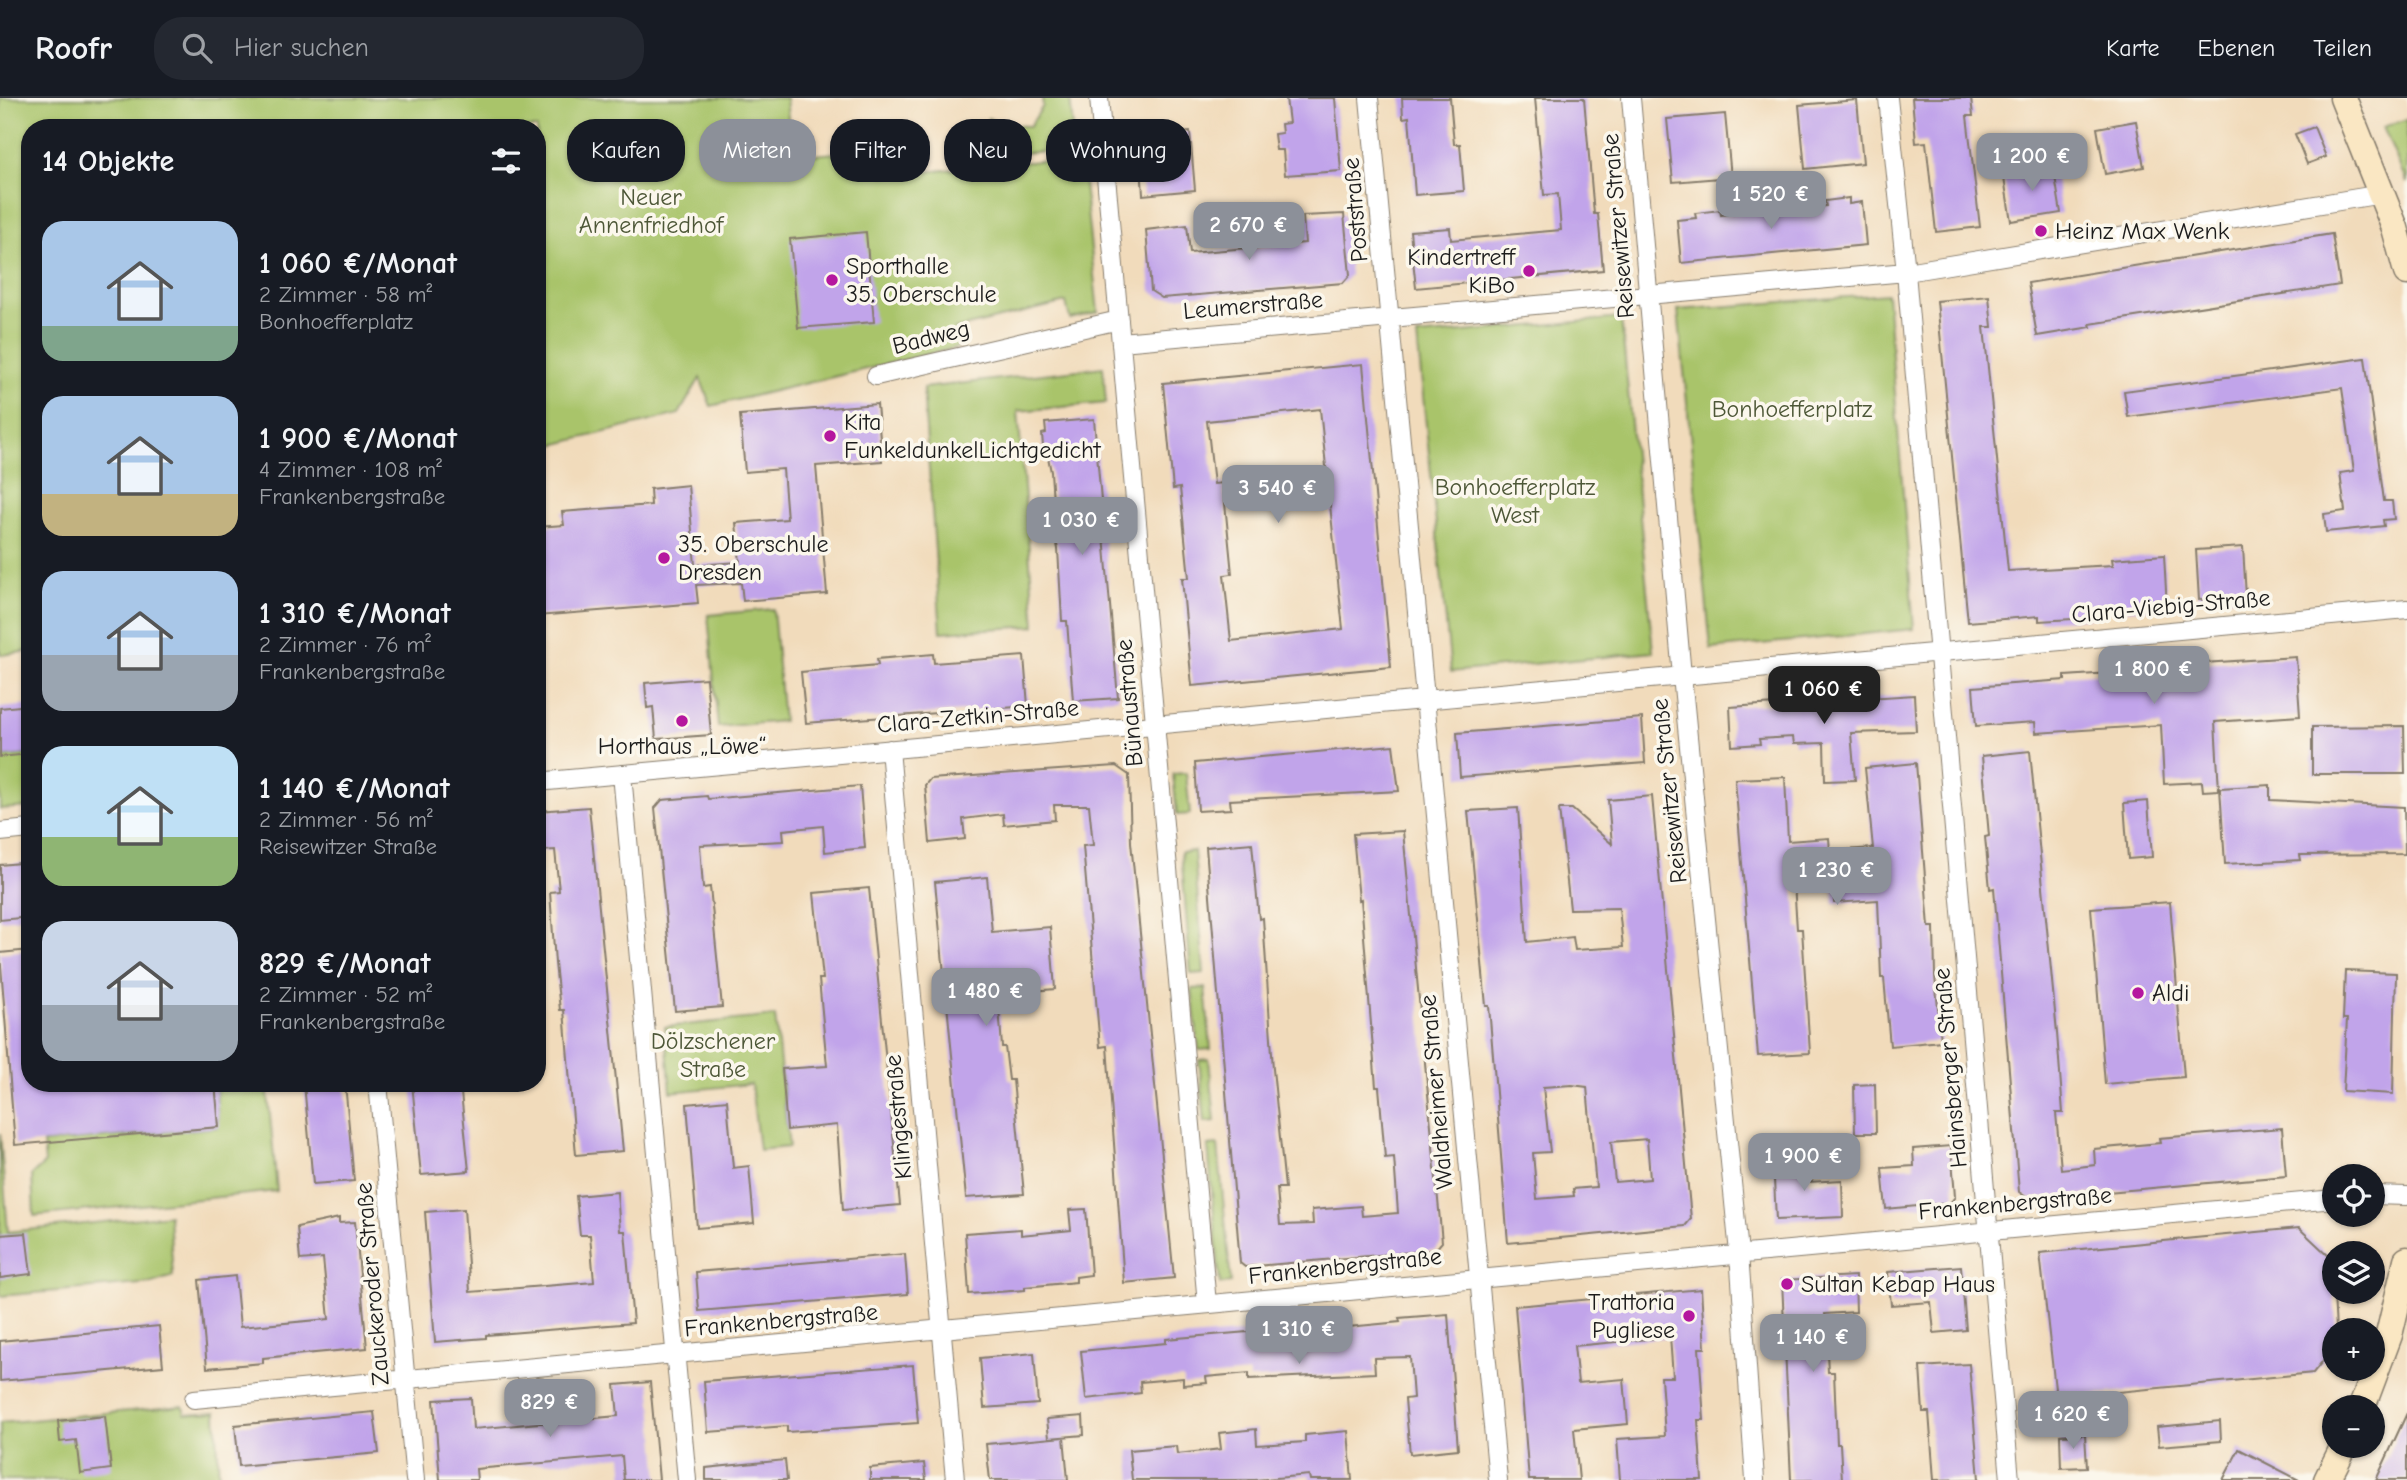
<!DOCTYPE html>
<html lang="de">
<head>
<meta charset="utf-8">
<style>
	body { margin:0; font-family:"Comic Neue",sans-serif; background:#242831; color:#f1f3f6; height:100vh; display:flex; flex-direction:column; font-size:26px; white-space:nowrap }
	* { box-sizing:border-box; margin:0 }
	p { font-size:23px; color:#9ea1a6 }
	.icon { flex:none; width:38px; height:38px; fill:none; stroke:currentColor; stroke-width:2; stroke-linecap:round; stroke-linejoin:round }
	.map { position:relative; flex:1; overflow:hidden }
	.sheet { position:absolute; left:21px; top:21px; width:525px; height:973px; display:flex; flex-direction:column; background:#171b24; border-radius:28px; box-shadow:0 2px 5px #0004 }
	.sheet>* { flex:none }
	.top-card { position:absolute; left:567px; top:21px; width:665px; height:63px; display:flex; gap:14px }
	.tools { position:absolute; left:2322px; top:1066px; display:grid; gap:14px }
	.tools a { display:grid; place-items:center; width:63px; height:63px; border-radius:50%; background:#171b24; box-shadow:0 2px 5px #0004; font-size:35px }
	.price { position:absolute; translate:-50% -60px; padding:0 16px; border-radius:14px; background:#8c9099; color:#fff; font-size:23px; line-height:46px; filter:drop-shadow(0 2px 4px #0008) }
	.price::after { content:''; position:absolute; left:50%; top:42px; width:21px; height:16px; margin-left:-10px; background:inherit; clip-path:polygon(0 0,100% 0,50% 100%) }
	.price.active { background:#222; color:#fff }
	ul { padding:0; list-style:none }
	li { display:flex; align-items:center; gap:21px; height:175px; padding:0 21px }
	li span { display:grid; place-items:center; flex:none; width:196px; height:140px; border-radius:21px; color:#555 }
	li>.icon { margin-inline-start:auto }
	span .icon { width:84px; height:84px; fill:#fffc; stroke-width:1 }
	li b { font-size:30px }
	h2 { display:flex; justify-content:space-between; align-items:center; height:84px; padding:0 21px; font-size:30px }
	.pill { padding:0 24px; border-radius:28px; background:#171b24; box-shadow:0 2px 5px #0004; font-size:24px; line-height:63px }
	.pill.active { background:#8c9099; color:#fff }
	header { display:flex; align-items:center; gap:42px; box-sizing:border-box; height:98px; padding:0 35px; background:#171b24; border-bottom:2px solid #363941 }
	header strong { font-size:33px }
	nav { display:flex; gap:38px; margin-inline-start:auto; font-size:24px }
	.search { width:490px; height:63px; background:#242831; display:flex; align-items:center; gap:18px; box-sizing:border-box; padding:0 24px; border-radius:28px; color:#9ea1a6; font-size:26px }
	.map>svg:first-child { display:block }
</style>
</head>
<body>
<header>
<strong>Roofr</strong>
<div class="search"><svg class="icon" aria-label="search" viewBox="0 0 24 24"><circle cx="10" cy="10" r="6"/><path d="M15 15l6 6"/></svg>Hier suchen</div>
<nav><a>Karte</a><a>Ebenen</a><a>Teilen</a></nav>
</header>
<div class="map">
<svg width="2407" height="1382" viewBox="0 0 2407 1382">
	<rect width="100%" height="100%" fill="#fbf7ec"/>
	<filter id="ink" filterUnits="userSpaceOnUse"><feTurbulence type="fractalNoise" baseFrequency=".0143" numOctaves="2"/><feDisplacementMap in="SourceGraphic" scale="14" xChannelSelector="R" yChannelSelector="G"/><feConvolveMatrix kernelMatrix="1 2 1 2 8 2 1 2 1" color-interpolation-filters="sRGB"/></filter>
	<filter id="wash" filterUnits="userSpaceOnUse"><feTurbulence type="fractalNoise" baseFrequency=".00686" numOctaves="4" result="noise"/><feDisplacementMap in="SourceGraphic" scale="28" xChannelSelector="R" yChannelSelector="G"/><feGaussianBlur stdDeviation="1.57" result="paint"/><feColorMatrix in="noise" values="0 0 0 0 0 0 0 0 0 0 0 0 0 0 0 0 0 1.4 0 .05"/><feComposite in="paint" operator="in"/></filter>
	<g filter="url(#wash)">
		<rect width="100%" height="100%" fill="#f1dbbb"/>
		<!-- green -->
		<path fill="#a9c46a" stroke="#627043" stroke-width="2" d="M0 0H786L792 59 879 51 883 78 1081 59 1098 214 1070 221 1066 204 955 231 959 249 711 308 700 280 679 316 537 351V30H30V553L0 557Z
			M1042 0H1070L1075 51 984 58 988 20 1002 27 1030 28 1043 8Z
			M2407 21V85L2383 29Z
			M1887 196 1914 531 1711 551 1678 212Z
			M1621 220 1653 554 1451 574 1417 238Z
			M1103 269 1106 305 1018 313 1035 528 941 534 923 290Z
			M773 511 783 623 718 629 708 517Z
			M30 656V709L0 711V659Z
			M1186 675 1190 716 1177 717 1173 676Z
			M1194 753 1204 875 1191 876 1181 754Z
			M1205 890 1211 951 1199 952 1192 891Z
			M775 918 789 1049 759 1052 751 986 671 994 665 929Z
			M1209 961 1215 1023 1205 1024 1199 962Z
			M216 985H267L277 1093 34 1118 32 1077 45 1065 43 1045 218 1029Z
			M0 1035 8 1134 169 1117 173 1178 152 1185 0 1198Z
			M1218 1047 1231 1185 1220 1186 1208 1048Z
			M183 1308 185 1316 216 1314 219 1382H0V1325Z"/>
		<g id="blocks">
			<!-- building -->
			<path fill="#c1a4ea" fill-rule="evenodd" d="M1286 0H1335L1341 73 1285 77 1283 52H1276L1274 36 1282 35 1281 26 1289 25Z
				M1402 0H1450L1454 46H1460L1464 93 1415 97 1409 19 1403 20Z
				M1535 0H1584L1594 116H1598L1603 172 1416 190 1410 133 1450 130 1451 142 1561 132 1558 96 1544 97Z
				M1912 0H1971L1973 18H1967L1980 129 1936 134 1926 44 1916 45Z
				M1857 2 1863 65 1805 71 1799 7Z
				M1725 16 1731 79 1673 84 1667 21Z
				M2136 23 2144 69 2105 76 2097 30Z
				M2314 29 2326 59 2307 66 2295 36Z
				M1190 34 1195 92 1143 97 1139 38Z
				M2053 66 2061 115 2011 123 2003 74Z
				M1849 100V106L1862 104 1866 147 1681 165 1677 122 1696 120 1695 115 1720 112 1721 117 1792 106 1793 111 1826 108 1825 103Z
				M1344 116 1350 177 1343 185 1162 200 1151 193 1146 132 1187 127 1190 155 1305 145 1303 118Z
				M866 134 874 224 798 230 790 141Z
				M2332 136 2340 187 2090 226 2091 229 2037 238 2028 185Z
				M1989 198 1992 229H1984L2008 473 2113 467 2112 461 2164 457 2167 510 2090 514V520L2039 523V518L1968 524 1937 203Z
				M2365 260 2384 403H2392L2394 421 2383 422 2384 428 2326 434 2324 416 2345 413 2340 375 2354 373 2342 290 2128 319 2124 293Z
				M1363 266 1391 569 1192 588 1182 480H1189L1180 390 1173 391 1163 285ZM1320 311 1343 531 1231 543 1224 477 1232 476 1223 385 1214 386 1207 323Z
				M877 306 882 363 816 368 827 496 743 503 741 485 696 487 698 505 537 518V429L564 427 562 414 651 407 650 391 688 387 695 467 740 464 736 425 787 421 783 371 745 374 740 317Z
				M1094 321 1118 600 1073 603 1067 523H1062L1058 451 1056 442H1052L1050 418 1054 417 1051 374 1048 359 1044 360 1042 336 1046 335 1045 325Z
				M2243 449 2246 499 2199 502 2196 452Z
				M933 556 934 565 1024 558 1028 608 806 625 801 574 878 567 877 561Z
				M2296 559 2300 618 2215 624 2219 692 2203 693 2202 684 2164 686 2161 627 2036 635 2035 624 1976 628 1973 589 2065 582V578L2157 572V568Z
				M706 580 711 637 656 641 653 609 647 610 645 585Z
				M1914 597 1916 633 1851 635 1855 682 1825 683 1824 645 1794 646 1793 639 1759 641 1760 646 1732 648 1730 609Z
				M30 607V656L0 659V610Z
				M1642 620 1645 665 1460 679 1457 635Z
				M2404 628 2405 676H2312V629Z
				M1393 647 1399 693 1230 702 1231 711 1198 713 1195 665Z
				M2030 653 2057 935 2063 1015H2056L2061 1071 2095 1067 2094 1051 2160 1045 2159 1040 2282 1030 2286 1078 2029 1101 2019 1094 1994 790 1990 791 1985 739 1989 738 1982 658Z
				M1916 665 1929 829H1934L1935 878 1941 943 1890 948 1884 880H1881L1878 802 1834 805 1833 783 1794 785 1797 831H1802L1810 955 1758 958 1735 681 1785 679 1788 743 1829 740 1830 753 1873 750 1865 670Z
				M1116 668 1129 677 1131 744 1174 1180 1124 1185 1107 948 1100 949 1083 748 1093 747 1089 707H1054L1055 722 1004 727 1003 716 963 721 965 741 930 745 925 687 930 681Z
				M2270 687V702L2404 709 2405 756 2300 757 2301 762 2225 766 2220 690Z
				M860 688 865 750 825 754 823 728 783 732 784 743 700 747 703 790 710 789 722 909 675 913 655 710 662 702 707 698 708 701Z
				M1652 698 1691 1121 1685 1128 1508 1145 1489 908H1486L1468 713 1518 710 1527 844 1573 839 1575 852 1623 849 1619 810 1570 811 1559 711H1572L1612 746 1608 702ZM1572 987 1587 989 1596 1089 1573 1091 1574 1098 1537 1101 1533 1055 1550 1054 1543 989ZM1647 1041 1650 1081 1615 1084 1611 1044Z
				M2148 703 2152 759 2128 761 2124 705Z
				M589 709 623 1053 576 1057 564 912H560L555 865 550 794 559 793 555 752 541 753 538 713Z
				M1403 733 1442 1144 1435 1152 1245 1169 1240 1165 1206 749 1252 745 1259 821 1263 820 1273 971 1285 1090H1277L1280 1127 1313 1126 1312 1112 1361 1108 1362 1118 1398 1115 1394 1059 1385 1060 1379 989H1376L1361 801 1359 802 1353 736Z
				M30 764V819L0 822V767Z
				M987 779 992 834 1050 829 1055 891 998 896 1002 949H1005L1009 982H1013L1024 1096 966 1100 935 784Z
				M869 790 900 1107 843 1112 837 1027 787 1032 782 971 827 968 819 881H823L814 795Z
				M2170 804 2184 979 2105 986 2091 810Z
				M30 852V985H215L219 1029 15 1047 0 855Z
				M2345 873 2396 875 2393 996 2343 993 2347 921H2343Z
				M304 985H345L354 1083 313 1086Z
				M412 985H460L469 1073 421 1077Z
				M1875 986 1876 1035H1855L1854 987Z
				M727 1002 733 1070 749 1068 754 1125 697 1130 687 1006Z
				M1951 1048 1955 1099 1950 1105 1886 1111 1882 1070 1914 1068 1913 1051Z
				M1808 1060 1809 1084 1842 1082 1843 1119 1776 1122 1773 1061Z
				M617 1094 620 1133H625L633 1225 486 1237V1240L435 1244 425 1114 464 1111 470 1194 594 1184 590 1137H580L576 1098Z
				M1086 1111 1091 1177 1076 1179V1184L1025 1189V1192L969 1196 965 1135 1021 1131V1137L1071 1132 1069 1112Z
				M339 1120V1125L355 1124 367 1250 263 1260V1265L207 1270 199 1182 235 1178 240 1229 329 1221 323 1160 300 1162 297 1129Z
				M2299 1130 2332 1161 2336 1232 2334 1249 2313 1275 2056 1300 2040 1155Z
				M26 1135 31 1176 0 1180V1137Z
				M905 1156 908 1196 699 1213 696 1174Z
				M1961 1168 1966 1232 1934 1235 1931 1204 1891 1207 1888 1174Z
				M1855 1178 1856 1214 1825 1216 1828 1274H1834L1837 1346H1840L1842 1382H1791L1782 1182Z
				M1701 1191 1705 1250H1699L1704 1322H1698L1702 1382H1620L1617 1341 1665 1338 1661 1279H1673L1670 1239 1574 1248 1578 1285 1624 1281 1628 1326 1574 1331 1579 1382H1529L1515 1208Z
				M1448 1216 1458 1351 1410 1356 1405 1301 1413 1300 1410 1259 1374 1260 1375 1275 1249 1281V1275L1206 1279 1207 1285 1183 1287V1280L1140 1284 1141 1295 1086 1301 1081 1253 1166 1245V1241L1296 1230V1234L1400 1224 1399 1220Z
				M159 1228 163 1268 0 1283V1243Z
				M1034 1255 1038 1306 984 1310 980 1260Z
				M1969 1266 1979 1381 1934 1382 1929 1314H1923L1920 1269Z
				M913 1267 918 1325 787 1334V1328L708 1334 704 1283Z
				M650 1284 659 1382H624L622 1358 476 1371 477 1382H440L434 1302 471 1300 473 1331 618 1318 615 1287Z
				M374 1314 379 1355 239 1368 235 1327Z
				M2407 1315V1382H2376Z
				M105 1318 111 1371 80 1375 76 1342 60 1344 58 1323Z
				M1083 1318 1084 1337 1049 1340 1047 1321Z
				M2220 1323 2221 1343 2159 1348 2157 1329Z
				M1256 1331 1257 1347 1305 1344V1337L1348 1333 1352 1382H1310L1309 1377 1255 1382H1132L1129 1352 1176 1348 1177 1356 1221 1351 1219 1335Z
				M2085 1336 2087 1369 2061 1370 2060 1337Z
				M1064 1339 1068 1382H990L986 1346Z
				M2239 1351 2264 1364 2299 1382H2223Z
				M785 1362 787 1382H706V1370Z
				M924 1365 926 1382H870V1370Z"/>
		</g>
	</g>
	<g filter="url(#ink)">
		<use href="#blocks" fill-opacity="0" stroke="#867c6c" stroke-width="2"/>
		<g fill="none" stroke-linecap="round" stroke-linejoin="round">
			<defs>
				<path id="street" d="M1099 0 1207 1206
					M1369 0 1498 1382
					M1631 0 1682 578 1739 1155 1755 1382
					M1888 0 1906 174 2010 1382
					M1121 244 1906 174 2382 96
					M876 278 1119 222
					M890 651 955 1382
					M622 676 687 1382
					M537 684 2407 511
					M0 734 30 731
					M378 985 415 1382
					M2373 1097 2407 1098
					M194 1301 2334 1101"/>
				<path id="secondary" d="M2343 0 2395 130 2407 174
					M2362 1309 2389 1237 2407 1162
					M2327 1382 2344 1348"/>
			</defs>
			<!-- street casing -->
			<use href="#street" stroke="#867c6c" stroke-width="20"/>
			<!-- secondary casing -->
			<use href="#secondary" stroke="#867c6c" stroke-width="29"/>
			<!-- street -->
			<use href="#street" stroke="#fff" stroke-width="18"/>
			<!-- secondary -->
			<use href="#secondary" stroke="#fae7c3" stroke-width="26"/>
		</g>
	</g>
	<!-- markers -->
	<g fill="#b5179e" stroke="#fbf7ec" stroke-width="2.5">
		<circle cx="2041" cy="133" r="7"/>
		<circle cx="1529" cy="173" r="7"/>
		<circle cx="832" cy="182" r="7"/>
		<circle cx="830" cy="338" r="7"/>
		<circle cx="664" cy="460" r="7"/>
		<circle cx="682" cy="623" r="7"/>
		<circle cx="2138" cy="895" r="7"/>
		<circle cx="1787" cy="1186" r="7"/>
		<circle cx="1689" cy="1218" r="7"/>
	</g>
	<g text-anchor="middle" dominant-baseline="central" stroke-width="7" stroke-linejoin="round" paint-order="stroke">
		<!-- park labels -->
		<g font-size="24" fill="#4d5737" stroke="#fbf7ec">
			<text x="651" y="99">Neuer<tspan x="651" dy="28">Annenfriedhof</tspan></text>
			<text x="1792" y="311">Bonhoefferplatz</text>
			<text x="1515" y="389">Bonhoefferplatz<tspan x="1515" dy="28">West</tspan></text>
			<text x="713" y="943">Dölzschener<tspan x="713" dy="28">Straße</tspan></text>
		</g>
		<!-- street labels -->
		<g font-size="24" fill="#1c1c1c" stroke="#fbf7ec">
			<text transform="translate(1355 112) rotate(-95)">Poststraße</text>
			<text transform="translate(1618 128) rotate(-95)">Reisewitzer Straße</text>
			<text transform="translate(1253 207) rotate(-5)">Leumerstraße</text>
			<text transform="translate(931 239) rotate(-14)">Badweg</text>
			<text transform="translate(2171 508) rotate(-5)">Clara-Viebig-Straße</text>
			<text transform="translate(1129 605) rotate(-95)">Bünaustraße</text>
			<text transform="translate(978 618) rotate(-5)">Clara-Zetkin-Straße</text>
			<text transform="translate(1669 693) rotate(-96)">Reisewitzer Straße</text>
			<text transform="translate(1950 970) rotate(-95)">Hainsberger Straße</text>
			<text transform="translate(1436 994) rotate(-95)">Waldheimer Straße</text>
			<text transform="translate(898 1019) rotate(-95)">Klingestraße</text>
			<text transform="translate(2015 1105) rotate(-5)">Frankenbergstraße</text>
			<text transform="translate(1345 1168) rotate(-6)">Frankenbergstraße</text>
			<text transform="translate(372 1186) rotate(-95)">Zauckeroder Straße</text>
			<text transform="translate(781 1222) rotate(-5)">Frankenbergstraße</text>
		</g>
		<!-- poi labels -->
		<g font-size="24" fill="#1c1c1c" stroke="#fbf7ec" text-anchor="start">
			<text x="2055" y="133">Heinz Max Wenk</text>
			<text x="1515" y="159" text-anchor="end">Kindertreff<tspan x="1515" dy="28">KiBo</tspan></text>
			<text x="846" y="168">Sporthalle<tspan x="846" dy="28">35. Oberschule</tspan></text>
			<text x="844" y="324">Kita<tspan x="844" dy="28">FunkeldunkelLichtgedicht</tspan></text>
			<text x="678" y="446">35. Oberschule<tspan x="678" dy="28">Dresden</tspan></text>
			<text x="682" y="648" text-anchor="middle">Horthaus „Löwe“</text>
			<text x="2152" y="895">Aldi</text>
			<text x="1801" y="1186">Sultan Kebap Haus</text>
			<text x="1675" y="1204" text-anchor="end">Trattoria<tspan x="1675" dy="28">Pugliese</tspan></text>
		</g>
	</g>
</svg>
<div class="tools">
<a><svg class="icon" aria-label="locate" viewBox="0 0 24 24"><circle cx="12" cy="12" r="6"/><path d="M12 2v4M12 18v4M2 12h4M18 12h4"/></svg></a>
<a><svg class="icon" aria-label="layers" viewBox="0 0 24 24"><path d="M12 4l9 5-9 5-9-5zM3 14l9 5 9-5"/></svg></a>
<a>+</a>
<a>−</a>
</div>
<b class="price" style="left:2032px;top:95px">1 200 €</b>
<b class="price" style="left:1771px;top:133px">1 520 €</b>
<b class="price" style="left:1249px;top:164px">2 670 €</b>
<b class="price" style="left:1278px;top:427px">3 540 €</b>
<b class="price" style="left:1082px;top:459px">1 030 €</b>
<b class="price" style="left:2154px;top:608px">1 800 €</b>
<b class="price active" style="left:1824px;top:628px">1 060 €</b>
<b class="price" style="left:1837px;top:809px">1 230 €</b>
<b class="price" style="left:986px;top:930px">1 480 €</b>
<b class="price" style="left:1804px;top:1095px">1 900 €</b>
<b class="price" style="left:1299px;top:1268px">1 310 €</b>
<b class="price" style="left:1813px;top:1276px">1 140 €</b>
<b class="price" style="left:550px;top:1341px">829 €</b>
<b class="price" style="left:2073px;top:1353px">1 620 €</b>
<div class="top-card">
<a class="pill">Kaufen</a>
<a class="pill active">Mieten</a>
<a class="pill">Filter</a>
<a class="pill">Neu</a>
<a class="pill">Wohnung</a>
</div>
<section class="sheet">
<h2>14 Objekte<svg class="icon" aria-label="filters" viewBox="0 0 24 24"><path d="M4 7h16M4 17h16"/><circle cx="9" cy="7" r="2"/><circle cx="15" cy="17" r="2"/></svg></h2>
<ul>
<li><span style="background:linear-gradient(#a9c7e8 75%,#7fa58c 0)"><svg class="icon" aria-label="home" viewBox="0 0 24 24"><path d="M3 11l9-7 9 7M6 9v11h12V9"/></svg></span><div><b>1 060 €/Monat</b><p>2 Zimmer · 58 m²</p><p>Bonhoefferplatz</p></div></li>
<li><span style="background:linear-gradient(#a9c7e8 70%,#c2b280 0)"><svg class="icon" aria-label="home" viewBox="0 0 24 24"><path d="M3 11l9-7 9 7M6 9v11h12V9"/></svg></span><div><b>1 900 €/Monat</b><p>4 Zimmer · 108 m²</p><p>Frankenbergstraße</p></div></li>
<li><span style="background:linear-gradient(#a9c7e8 60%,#9aa5b1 0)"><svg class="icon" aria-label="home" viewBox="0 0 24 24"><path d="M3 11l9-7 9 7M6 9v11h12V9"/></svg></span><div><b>1 310 €/Monat</b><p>2 Zimmer · 76 m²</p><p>Frankenbergstraße</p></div></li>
<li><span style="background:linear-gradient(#bfe0f5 65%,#8fb573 0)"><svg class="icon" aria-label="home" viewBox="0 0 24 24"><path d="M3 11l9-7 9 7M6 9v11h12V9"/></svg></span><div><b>1 140 €/Monat</b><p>2 Zimmer · 56 m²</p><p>Reisewitzer Straße</p></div></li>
<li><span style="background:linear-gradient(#c9d6e8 60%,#9aa5b1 0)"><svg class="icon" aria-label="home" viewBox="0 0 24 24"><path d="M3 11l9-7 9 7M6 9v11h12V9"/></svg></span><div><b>829 €/Monat</b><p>2 Zimmer · 52 m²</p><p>Frankenbergstraße</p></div></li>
</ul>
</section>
</div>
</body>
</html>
